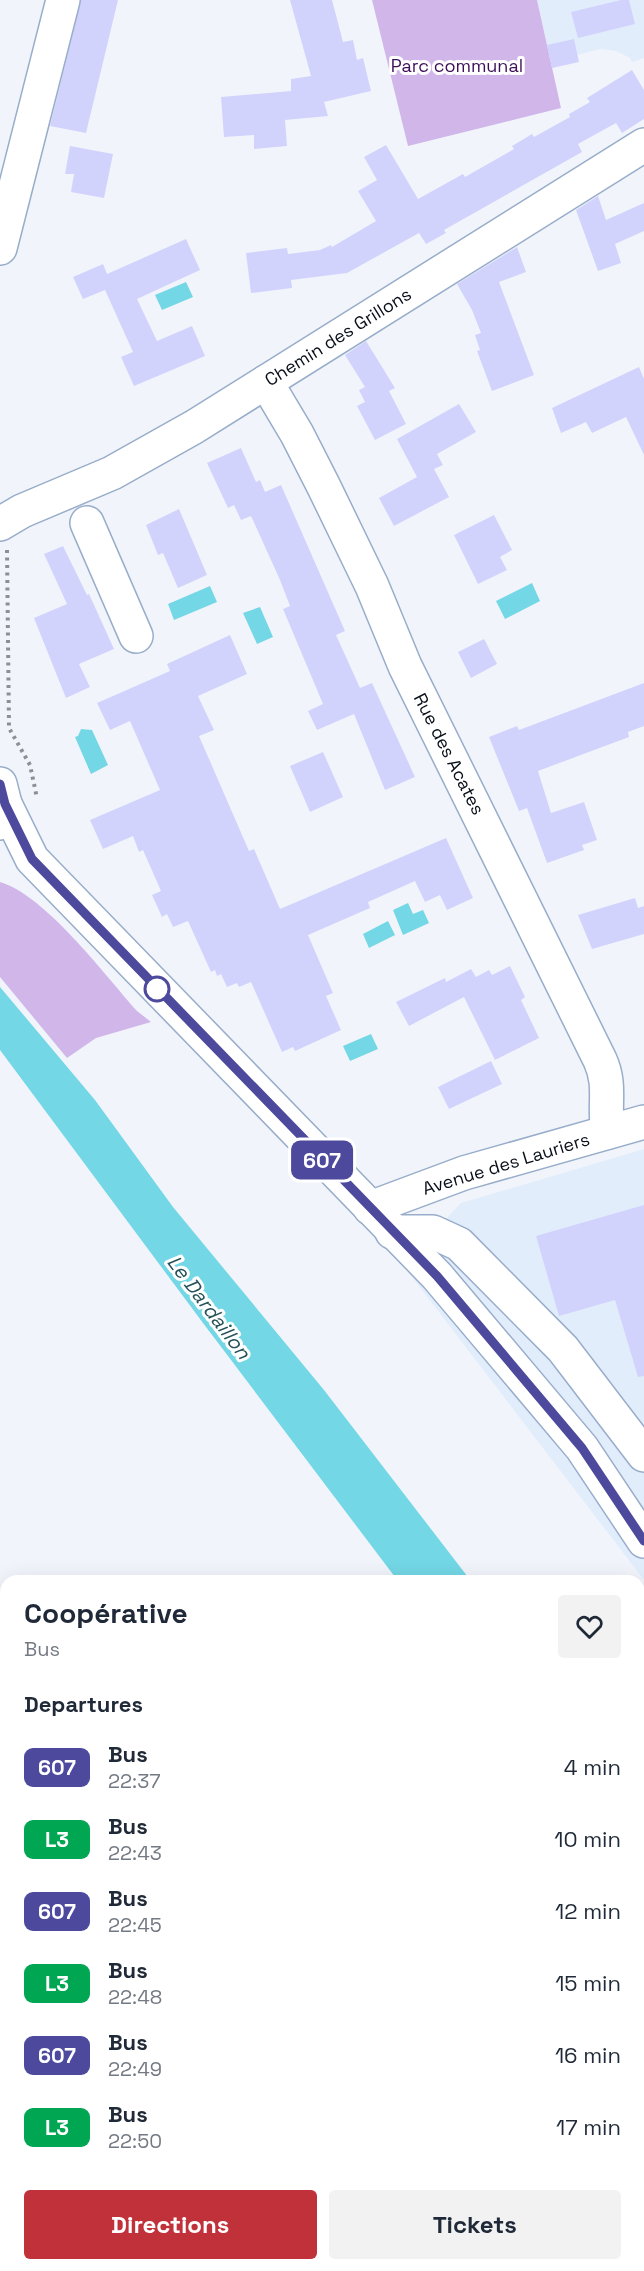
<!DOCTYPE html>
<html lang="en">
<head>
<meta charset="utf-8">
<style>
	:root { --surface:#fff; --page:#f2f2f3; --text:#1f2937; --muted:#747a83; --accent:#c1313a }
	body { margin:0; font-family:"Space Grotesk",sans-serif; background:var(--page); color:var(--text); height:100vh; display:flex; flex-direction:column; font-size:22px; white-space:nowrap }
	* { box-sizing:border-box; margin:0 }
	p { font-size:20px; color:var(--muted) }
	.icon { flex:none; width:33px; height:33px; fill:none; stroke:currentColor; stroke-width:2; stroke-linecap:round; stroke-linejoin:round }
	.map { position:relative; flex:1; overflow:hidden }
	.sheet { position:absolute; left:0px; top:1575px; width:645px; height:696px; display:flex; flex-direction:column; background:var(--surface); border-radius:18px 18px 0 0; box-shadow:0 6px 24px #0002 }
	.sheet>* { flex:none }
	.badge { padding:0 12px; border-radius:9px; font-size:21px; line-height:39px }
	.map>.badge { position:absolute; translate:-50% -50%; box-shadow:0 0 0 3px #fff }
	h2 { padding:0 24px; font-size:22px; line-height:54px }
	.round { display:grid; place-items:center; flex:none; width:63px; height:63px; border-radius:6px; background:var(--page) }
	.headline { display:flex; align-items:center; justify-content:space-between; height:102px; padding:0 24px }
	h1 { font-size:28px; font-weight:700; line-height:45px }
	.primary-button { display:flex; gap:12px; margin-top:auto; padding:12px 24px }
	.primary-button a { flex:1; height:69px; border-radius:6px; background:var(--accent); color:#fff; font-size:24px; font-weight:700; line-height:69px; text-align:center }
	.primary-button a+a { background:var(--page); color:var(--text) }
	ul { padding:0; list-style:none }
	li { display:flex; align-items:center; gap:18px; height:72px; padding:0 24px }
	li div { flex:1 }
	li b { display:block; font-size:22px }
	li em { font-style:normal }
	li .badge { min-width:66px; font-weight:700; text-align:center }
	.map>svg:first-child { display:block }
</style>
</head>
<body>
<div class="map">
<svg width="644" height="2271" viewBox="0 0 644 2271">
	<rect width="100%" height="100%" fill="#f1f5fb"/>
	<g fill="#e2edfc">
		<polygon points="537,0 644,0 644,58 632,62 630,58 616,51 601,49 551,61"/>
		<polygon points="644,1149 644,1580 402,1264 461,1203"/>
	</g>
	<g fill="#d1b6ea">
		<polygon points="372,0 537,0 561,108 408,146"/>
		<path d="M 0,882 C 45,895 105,975 137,1011 L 151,1022 L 96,1038 L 67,1058 L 0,977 Z"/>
	</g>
	<g fill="#73d7e5">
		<polygon points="186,282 193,297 162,310 155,295"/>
		<polygon points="532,583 540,601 505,619 496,601"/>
		<polygon points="210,586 217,602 174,620 168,604"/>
		<polygon points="260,607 273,637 257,644 243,613"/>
		<polygon points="81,729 92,730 108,765 91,774 75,737 78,736"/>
		<polygon points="408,903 413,914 423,910 429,923 403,935 393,910"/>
		<polygon points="388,921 395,935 369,948 363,934"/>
		<polygon points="0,987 95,1100 173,1207 324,1390 471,1581 398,1581 203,1323 0,1050"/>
		<polygon points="371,1034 378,1049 350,1061 343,1046"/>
		<polygon points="639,1926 644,1940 644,2036 639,2021"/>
	</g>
	<g fill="#d1d3fd">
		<polygon points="81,0 118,0 86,133 50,126"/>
		<polygon points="290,0 332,0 343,42 353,40 357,60 363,58 371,91 324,102 328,116 285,120 287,146 254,149 254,135 224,137 221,97 291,91 291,79 311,76"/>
		<polygon points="621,0 629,0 635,24 578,38 571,12"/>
		<polygon points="574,39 579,62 552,68 547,45"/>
		<polygon points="632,70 644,90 644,119 622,133 616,123 578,144 582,152 444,230 446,233 426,244 419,233 347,273 291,280 292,288 251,293 246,253 287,248 288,254 320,250 331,245 332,247 376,221 358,191 377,180 364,157 386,145 418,199 463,174 465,177 502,156 514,149 512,146 532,134 534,137 570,117 569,114 590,102 587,98"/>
		<polygon points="70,146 113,154 104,198 71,192 74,174 65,174"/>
		<polygon points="598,196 606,220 644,203 644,231 615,244 621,263 598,271 576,210"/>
		<polygon points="186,239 200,270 137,299 157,341 192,326 205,356 134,386 121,357 133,352 105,290 83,299 73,277 103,264 107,274"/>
		<polygon points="517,247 526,272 499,282 534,375 492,391 477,351 480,350 475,335 481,333 472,310 457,284"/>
		<polygon points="366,341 395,388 389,391 406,424 375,440 357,406 365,402 359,390 365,387 345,355"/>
		<polygon points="639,367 644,379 644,455 626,417 592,433 586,422 561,433 552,408"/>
		<polygon points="459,404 476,432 437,454 443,465 434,469 449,497 394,526 379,498 417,477 397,439"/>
		<polygon points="241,448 256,482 260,480 265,492 281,485 345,631 336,635 360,688 372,683 415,777 385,790 354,714 317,730 308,711 323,704 283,609 290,606 280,580 251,516 241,520 234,505 228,508 207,463"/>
		<polygon points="179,509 207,575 178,588 163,553 158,555 146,525"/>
		<polygon points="494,515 512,550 500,557 507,570 478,584 454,535"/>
		<polygon points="63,546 87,595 89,594 114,649 79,664 90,687 66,698 34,618 67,604 44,554"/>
		<polygon points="230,635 247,674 198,696 214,730 199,736 249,851 254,849 280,909 446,838 473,898 447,910 440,895 425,902 415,881 368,902 370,908 308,935 333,993 326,996 341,1030 295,1051 293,1047 282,1052 251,982 239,987 237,983 227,987 221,974 217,976 215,970 211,972 188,921 173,927 167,914 162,917 152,895 161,891 143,850 139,852 133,836 103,849 90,820 160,790 130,721 110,730 97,703 170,671 167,664"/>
		<polygon points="484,639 497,664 471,678 458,652"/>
		<polygon points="644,683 644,726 628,732 629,737 538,771 551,813 584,802 597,840 582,845 584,850 547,863 527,808 519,811 489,737 517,726 519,730"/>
		<polygon points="323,752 343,797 310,812 290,766"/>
		<polygon points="635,898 638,908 644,906 644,934 592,949 578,915"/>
		<polygon points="510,966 525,997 521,1000 539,1038 495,1060 464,997 409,1026 396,1002 445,978 446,982 471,969 476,977 489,970 492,975"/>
		<polygon points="491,1061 502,1084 449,1109 438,1087"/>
		<polygon points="644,1205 644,1376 638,1377 615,1300 559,1316 536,1236"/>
	</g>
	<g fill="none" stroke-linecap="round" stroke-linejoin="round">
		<defs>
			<g id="minor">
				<path d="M 266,382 L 297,434 L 324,487 L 372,586 L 405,666 L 600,1060 C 612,1086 603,1105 608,1132"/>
				<polyline points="87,523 136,636"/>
				<polyline points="0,524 22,511 112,473 194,427 644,145"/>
				<polyline points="5,804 32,859 437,1276 582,1448 644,1541"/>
				<polyline points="370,1208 464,1173 644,1122"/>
				<polyline points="392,1232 433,1232 459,1244 563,1349 644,1455"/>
			</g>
			<g id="major">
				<polyline points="0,248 63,0"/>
				<polyline points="0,784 5,804 0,823"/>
			</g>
		</defs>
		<use href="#minor" stroke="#98adca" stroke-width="36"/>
		<use href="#major" stroke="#98adca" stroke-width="36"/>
		<polyline stroke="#8b9098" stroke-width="4" stroke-dasharray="3 4.5" stroke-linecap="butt" points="7,550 9,728 30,765 37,798"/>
		<use href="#minor" stroke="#fff" stroke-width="33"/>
		<use href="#major" stroke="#fff" stroke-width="33"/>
	</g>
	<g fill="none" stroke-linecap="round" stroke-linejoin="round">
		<defs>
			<polyline id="line" points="0,784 5,804 32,859 437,1276 582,1448 644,1541"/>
		</defs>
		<use href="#line" stroke="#fff" stroke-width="14"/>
		<use href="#line" stroke="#4d499d" stroke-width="9"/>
	</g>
	<circle fill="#fff" stroke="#4d499d" stroke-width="3" cx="157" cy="989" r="12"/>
	<g text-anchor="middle" stroke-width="6" stroke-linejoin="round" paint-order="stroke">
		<g font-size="18" fill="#3c0f5a" stroke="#fff">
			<text x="457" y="72">Parc communal</text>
		</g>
		<g font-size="18" fill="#080f19" stroke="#fff">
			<text transform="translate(338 337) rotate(-32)" y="6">Chemin des Grillons</text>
			<text transform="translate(449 754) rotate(63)" y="6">Rue des Acates</text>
			<text transform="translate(506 1164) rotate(-17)" y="6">Avenue des Lauriers</text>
		</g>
		<g font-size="20" font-style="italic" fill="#255258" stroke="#fff">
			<text transform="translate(209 1307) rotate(53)" y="7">Le Dardaillon</text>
		</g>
	</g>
</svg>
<b class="badge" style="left:322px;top:1160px;background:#4d499d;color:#fff">607</b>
<section class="sheet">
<div class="headline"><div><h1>Coopérative</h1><p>Bus</p></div><a class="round"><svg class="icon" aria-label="heart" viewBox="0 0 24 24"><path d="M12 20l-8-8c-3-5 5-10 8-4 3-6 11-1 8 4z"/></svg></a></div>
<h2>Departures</h2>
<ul>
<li><span class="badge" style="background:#4d499d;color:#fff">607</span><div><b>Bus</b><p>22:37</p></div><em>4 min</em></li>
<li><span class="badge" style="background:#00a651;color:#fff">L3</span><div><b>Bus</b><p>22:43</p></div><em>10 min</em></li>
<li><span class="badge" style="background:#4d499d;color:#fff">607</span><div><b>Bus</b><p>22:45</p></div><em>12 min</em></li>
<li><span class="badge" style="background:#00a651;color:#fff">L3</span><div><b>Bus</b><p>22:48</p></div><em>15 min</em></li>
<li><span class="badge" style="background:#4d499d;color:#fff">607</span><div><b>Bus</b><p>22:49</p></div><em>16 min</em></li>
<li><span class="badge" style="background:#00a651;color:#fff">L3</span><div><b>Bus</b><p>22:50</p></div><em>17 min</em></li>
</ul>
<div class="primary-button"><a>Directions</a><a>Tickets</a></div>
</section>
</div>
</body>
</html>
